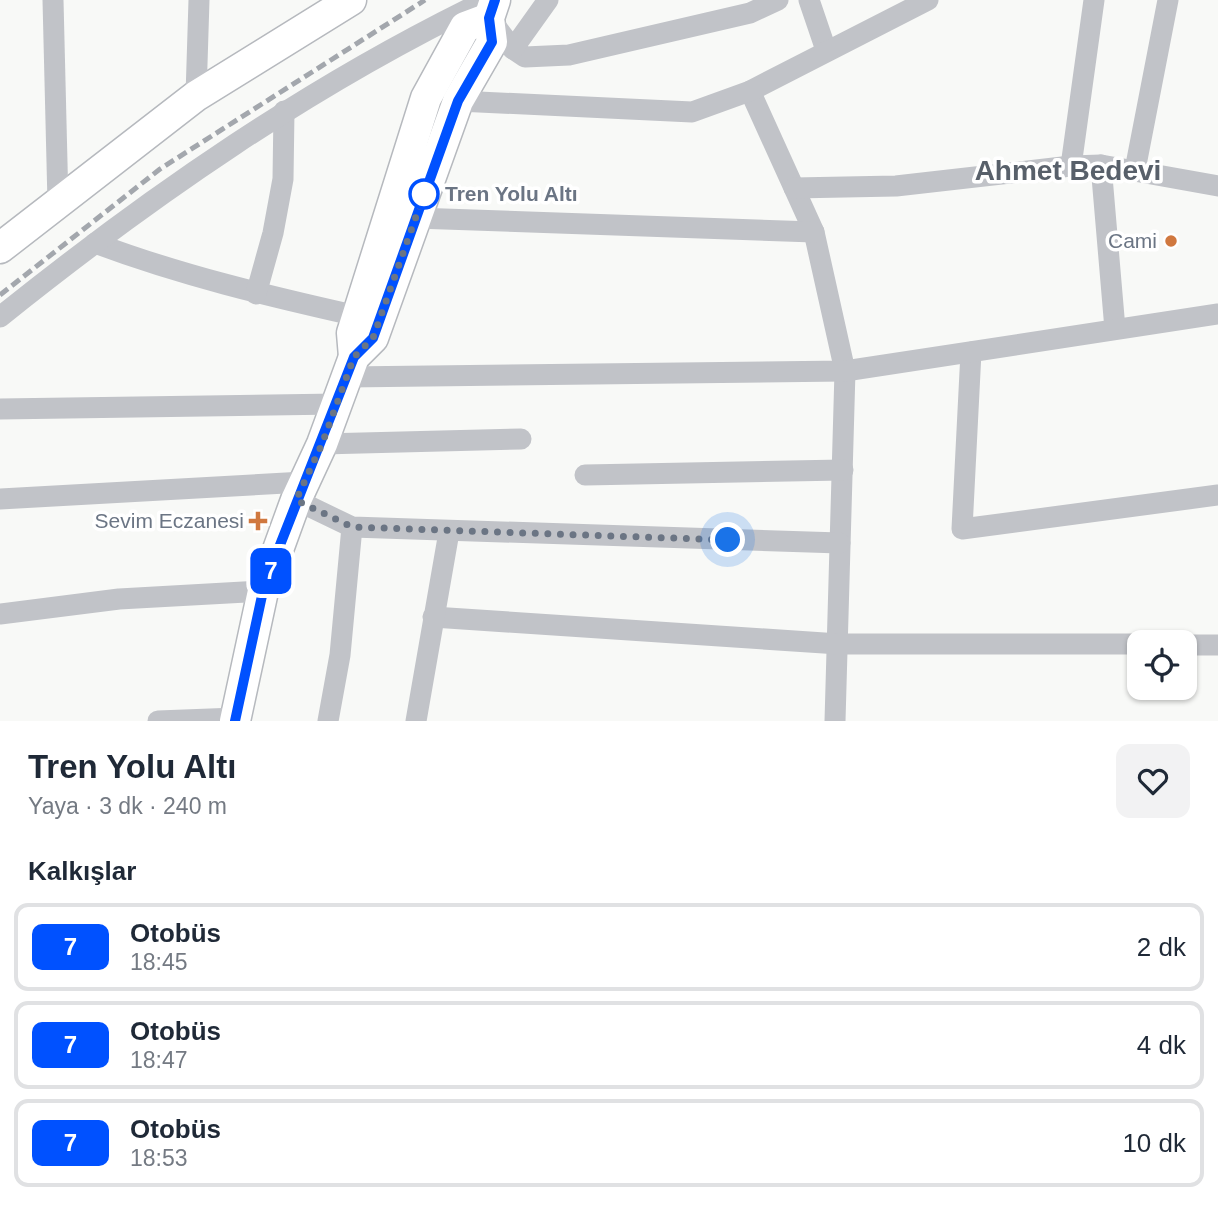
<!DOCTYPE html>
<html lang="tr">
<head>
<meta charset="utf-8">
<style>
	:root { --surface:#fff; --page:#f2f2f3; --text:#1f2937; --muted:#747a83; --line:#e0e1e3 }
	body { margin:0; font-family:Arial,sans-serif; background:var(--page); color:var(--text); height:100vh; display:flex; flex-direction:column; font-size:26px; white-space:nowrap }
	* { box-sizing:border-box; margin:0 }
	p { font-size:23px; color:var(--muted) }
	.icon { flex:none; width:38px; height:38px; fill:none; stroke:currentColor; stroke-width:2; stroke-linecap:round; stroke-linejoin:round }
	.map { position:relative; height:721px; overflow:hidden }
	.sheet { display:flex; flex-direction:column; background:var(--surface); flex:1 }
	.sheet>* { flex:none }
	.badge { padding:0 14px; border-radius:10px; font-size:24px; line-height:46px }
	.tools { position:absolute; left:1127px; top:630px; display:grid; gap:14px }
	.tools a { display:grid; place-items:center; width:70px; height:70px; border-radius:14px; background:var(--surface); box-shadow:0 2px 5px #0004; font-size:35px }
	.you { position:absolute; width:35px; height:35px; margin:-18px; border:5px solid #fff; border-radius:50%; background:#1a73e8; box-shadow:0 0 0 10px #1a73e833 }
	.map>.badge { position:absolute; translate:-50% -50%; box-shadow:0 0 0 4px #fff }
	h2 { padding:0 28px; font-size:26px; line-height:63px }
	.round { display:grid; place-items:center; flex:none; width:74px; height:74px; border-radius:14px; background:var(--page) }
	.headline { display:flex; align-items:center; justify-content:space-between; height:119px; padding:0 28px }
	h1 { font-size:33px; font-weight:600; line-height:52px }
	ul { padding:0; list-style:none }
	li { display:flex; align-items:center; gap:21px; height:88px; margin:0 14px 10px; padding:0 14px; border:4px solid var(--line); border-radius:14px }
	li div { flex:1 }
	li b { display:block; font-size:26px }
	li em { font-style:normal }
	li .badge { min-width:77px; font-weight:700; text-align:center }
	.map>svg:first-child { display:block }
</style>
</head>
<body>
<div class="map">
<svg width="1218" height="721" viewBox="0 0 1218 721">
	<rect width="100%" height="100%" fill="#f8f9f7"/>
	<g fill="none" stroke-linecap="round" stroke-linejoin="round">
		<defs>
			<g id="secondary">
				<polyline points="0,248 196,96 351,0"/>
				<polyline points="354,357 352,333 426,98 465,27 489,18"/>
				<polyline points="235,721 263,591 296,500 322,444 354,357 373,338 458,101 492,42 489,18 495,0"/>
			</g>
		</defs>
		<use href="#secondary" stroke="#b6b9be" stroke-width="33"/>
		<g stroke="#c1c3c8" stroke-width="21">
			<polyline points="53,0 58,203"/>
			<polyline points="809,0 826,50"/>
			<polyline points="490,19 513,49 525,57 569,55 750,13 778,0"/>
			<polyline points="513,49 548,0"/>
			<polyline points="750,91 814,232 845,371 835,721"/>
			<polyline points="196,96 199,0"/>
			<polyline points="458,101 692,112 750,91 928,0"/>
			<polyline points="1101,165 1115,329"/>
			<polyline points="1071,166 1094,0"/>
			<polyline points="1135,170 1168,0"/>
			<polyline points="794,188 896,186 1071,166 1101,165 1218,186"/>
			<polyline points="415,218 814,232"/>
			<path d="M 95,243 C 180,275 268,296 357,316"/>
			<polyline points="256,294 273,233 283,179 284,111"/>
			<path d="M 0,317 C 152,195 311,85 487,0"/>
			<polyline points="971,352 962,529 1218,495"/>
			<polyline points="347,377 845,371 1218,314"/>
			<polyline points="0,409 337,404"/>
			<polyline points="322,444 521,439"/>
			<polyline points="585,475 843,470"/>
			<polyline points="0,499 304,482"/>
			<polyline points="296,500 352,527 840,543"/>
			<polyline points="0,614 119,599 263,591"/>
			<polyline points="433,617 839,644 1139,644"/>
			<polyline points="1185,645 1218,645"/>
			<polyline points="158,721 236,718"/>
			<polyline points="328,721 340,655 352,527"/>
			<polyline points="416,721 449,532"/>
		</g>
		<use href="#secondary" stroke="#fff" stroke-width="30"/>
		<polyline stroke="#a3a7ad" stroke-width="5" stroke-dasharray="10 5" stroke-linecap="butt" points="0,295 160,169 425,0"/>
	</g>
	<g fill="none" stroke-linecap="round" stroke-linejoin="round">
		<defs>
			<polyline id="line" points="235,721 263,591 280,545 354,357 373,338 458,101 492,42 489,18 495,0"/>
		</defs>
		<use href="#line" stroke="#fff" stroke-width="16"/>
		<use href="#line" stroke="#0051ff" stroke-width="10"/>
		<polyline stroke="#6b7584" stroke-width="7" stroke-dasharray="0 12.6" points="424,194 373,338 354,357 322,444 296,500 352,527 728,540"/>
	</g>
	<circle fill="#fff" stroke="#0051ff" stroke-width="3.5" cx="424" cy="194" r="14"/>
	<g fill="#d0783f" stroke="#fff" stroke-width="2.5">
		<circle cx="1171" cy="241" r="7"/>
		<path d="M254.5 510.5h7v7h7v7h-7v7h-7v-7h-7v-7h7z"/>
	</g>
	<g text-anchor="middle" stroke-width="7" stroke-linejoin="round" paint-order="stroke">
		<g font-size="21" font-weight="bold" fill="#6b7584" stroke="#fff" text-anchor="start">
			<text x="445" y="201">Tren Yolu Altı</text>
		</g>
		<g font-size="21" fill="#6b7584" stroke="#fff" text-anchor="end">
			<text x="1157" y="248">Cami</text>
			<text x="244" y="528">Sevim Eczanesi</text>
		</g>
		<g font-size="28" font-weight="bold" fill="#58606a" stroke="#fff">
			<text x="1068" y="180">Ahmet Bedevi</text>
		</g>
	</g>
</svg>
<div class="tools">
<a><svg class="icon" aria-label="locate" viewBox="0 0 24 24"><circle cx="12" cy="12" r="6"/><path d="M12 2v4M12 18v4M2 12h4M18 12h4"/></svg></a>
</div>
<div class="you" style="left:728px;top:540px"></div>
<b class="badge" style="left:271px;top:571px;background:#0051ff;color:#fff">7</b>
</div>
<section class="sheet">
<div class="headline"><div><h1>Tren Yolu Altı</h1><p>Yaya · 3 dk · 240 m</p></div><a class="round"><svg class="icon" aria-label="heart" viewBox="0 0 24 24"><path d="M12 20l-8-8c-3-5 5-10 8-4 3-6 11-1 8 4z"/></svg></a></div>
<h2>Kalkışlar</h2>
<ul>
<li><span class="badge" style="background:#0051ff;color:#fff">7</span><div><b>Otobüs</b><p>18:45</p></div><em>2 dk</em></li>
<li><span class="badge" style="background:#0051ff;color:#fff">7</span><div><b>Otobüs</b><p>18:47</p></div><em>4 dk</em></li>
<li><span class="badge" style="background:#0051ff;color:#fff">7</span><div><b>Otobüs</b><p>18:53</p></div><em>10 dk</em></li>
</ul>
</section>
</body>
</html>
